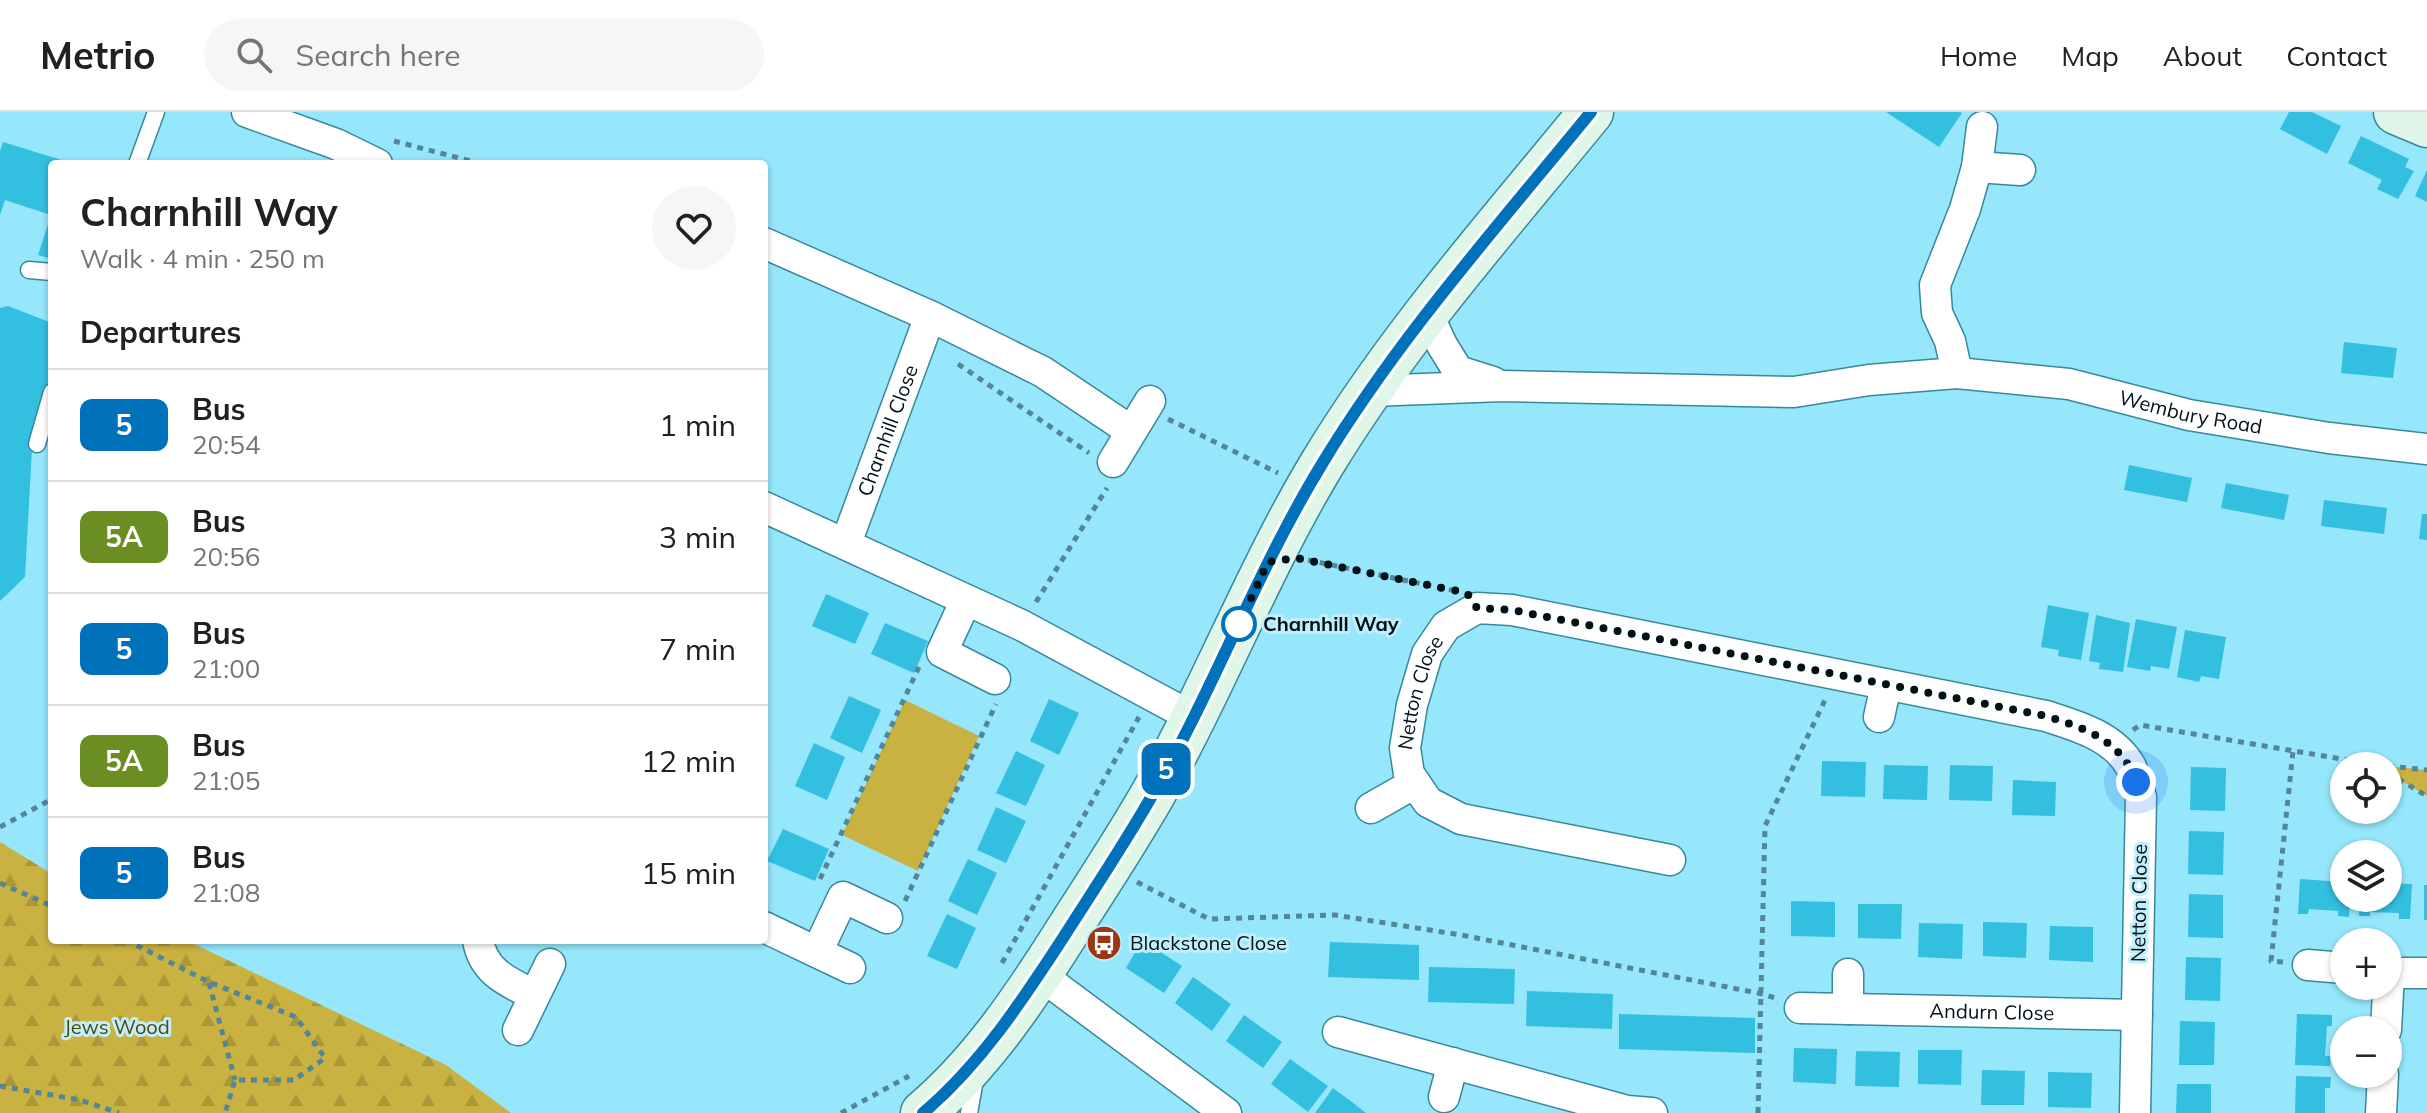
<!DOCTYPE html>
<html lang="en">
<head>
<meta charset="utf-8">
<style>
	:root { --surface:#fff; --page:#f6f6f6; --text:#202124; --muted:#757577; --line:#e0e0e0 }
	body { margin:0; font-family:Mulish,sans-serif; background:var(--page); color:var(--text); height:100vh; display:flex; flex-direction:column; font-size:30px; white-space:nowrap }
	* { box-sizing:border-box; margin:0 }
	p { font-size:26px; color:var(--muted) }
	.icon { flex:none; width:44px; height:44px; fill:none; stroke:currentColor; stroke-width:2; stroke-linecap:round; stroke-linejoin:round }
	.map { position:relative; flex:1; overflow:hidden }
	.side { position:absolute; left:48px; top:48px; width:720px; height:784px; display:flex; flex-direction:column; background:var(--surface); border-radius:8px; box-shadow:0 2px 6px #0004 }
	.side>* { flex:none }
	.badge { padding:0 16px; border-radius:12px; font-size:28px; line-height:52px }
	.fabs { position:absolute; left:2330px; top:640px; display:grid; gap:16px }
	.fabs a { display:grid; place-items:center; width:72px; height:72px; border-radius:50%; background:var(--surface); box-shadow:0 2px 6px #0004; font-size:40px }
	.you { position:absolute; width:40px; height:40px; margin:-20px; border:6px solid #fff; border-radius:50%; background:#1a73e8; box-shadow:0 0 0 12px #1a73e833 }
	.map>.badge { position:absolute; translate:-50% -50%; box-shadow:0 0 0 4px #fff }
	h2 { padding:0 32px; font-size:30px; line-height:72px }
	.round { display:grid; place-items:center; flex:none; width:84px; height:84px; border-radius:42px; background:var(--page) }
	.head { display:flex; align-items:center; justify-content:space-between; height:136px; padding:0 32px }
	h1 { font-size:38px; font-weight:700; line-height:60px }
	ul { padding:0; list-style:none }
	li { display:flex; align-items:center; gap:24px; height:112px; padding:0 32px; border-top:2px solid var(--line) }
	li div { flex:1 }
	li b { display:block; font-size:30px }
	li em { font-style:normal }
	li .badge { min-width:88px; font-weight:700; text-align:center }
	header { display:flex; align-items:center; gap:48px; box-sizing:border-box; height:112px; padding:0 40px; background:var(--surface); border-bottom:2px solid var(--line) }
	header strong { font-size:38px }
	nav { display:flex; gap:44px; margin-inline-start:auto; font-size:28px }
	.search { width:560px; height:72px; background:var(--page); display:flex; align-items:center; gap:20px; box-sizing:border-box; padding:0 28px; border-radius:44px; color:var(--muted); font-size:30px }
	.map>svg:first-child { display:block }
</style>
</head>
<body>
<header>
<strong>Metrio</strong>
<div class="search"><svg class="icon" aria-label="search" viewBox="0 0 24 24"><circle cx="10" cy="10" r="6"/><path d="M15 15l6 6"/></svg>Search here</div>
<nav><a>Home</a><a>Map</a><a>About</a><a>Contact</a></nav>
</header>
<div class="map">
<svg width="2427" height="1001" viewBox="0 0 2427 1001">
	<defs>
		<pattern id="forest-firs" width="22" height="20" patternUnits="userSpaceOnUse" patternTransform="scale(2)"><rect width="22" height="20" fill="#c9b241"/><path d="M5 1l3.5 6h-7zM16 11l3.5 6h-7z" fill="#ab9838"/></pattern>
		<pattern id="park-tufts" width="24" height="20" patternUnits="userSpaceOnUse" patternTransform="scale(2)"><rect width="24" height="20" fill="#c9b241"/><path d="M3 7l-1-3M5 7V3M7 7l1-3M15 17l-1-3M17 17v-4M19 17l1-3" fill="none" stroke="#ab9838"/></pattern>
	</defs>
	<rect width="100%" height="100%" fill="#96e6fc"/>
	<polygon fill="#c9b241" points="905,588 979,624 918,759 842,723"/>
	<polygon fill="url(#forest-firs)" points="0,730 52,762 52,828 186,828 446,953 511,1001 0,1001"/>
	<polygon fill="url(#park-tufts)" points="2388,654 2427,658 2427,684 2388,661"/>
	<g fill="#32bfe0">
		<polygon points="1886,0 1960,0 1962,1 1939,35"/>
		<polygon points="2289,0 2312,0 2341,14 2327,42 2280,17"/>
		<polygon points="2361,24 2409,47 2405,55 2414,59 2398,87 2377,77 2382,68 2348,51"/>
		<polygon points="3,30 71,51 52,52 52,147 38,143 51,103 5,88 0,103 0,39"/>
		<polygon points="2427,58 2427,90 2415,84"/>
		<polygon points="8,194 52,211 52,261 32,337 25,465 0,489 0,196"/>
		<polygon points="2344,230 2397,236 2393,266 2341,261"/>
		<polygon points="2129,353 2192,366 2187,390 2124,378"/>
		<polygon points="2226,371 2289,383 2284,408 2221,396"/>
		<polygon points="2324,388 2387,396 2384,422 2321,414"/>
		<polygon points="2422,402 2427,402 2427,428 2419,427"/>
		<polygon points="826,482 869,501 855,532 812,514"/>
		<polygon points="2048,493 2089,501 2081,548 2058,544 2059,538 2041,535"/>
		<polygon points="2096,503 2130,511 2123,560 2099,557 2100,551 2089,549"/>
		<polygon points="2136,507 2177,515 2169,557 2151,554 2150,559 2127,555"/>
		<polygon points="885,511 928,529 914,561 871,542"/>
		<polygon points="2185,518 2226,525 2219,567 2201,564 2199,570 2177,565"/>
		<polygon points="849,584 881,598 862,641 830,626"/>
		<polygon points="1049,587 1079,601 1059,643 1030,629"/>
		<polygon points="814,631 845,645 827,688 795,674"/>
		<polygon points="1016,639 1045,653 1026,694 996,681"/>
		<polygon points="1822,649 1866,650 1865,685 1821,684"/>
		<polygon points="1884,653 1928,654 1927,688 1883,687"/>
		<polygon points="1950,653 1993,654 1992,689 1949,688"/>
		<polygon points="2191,655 2226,656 2225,699 2190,698"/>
		<polygon points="2013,668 2056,670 2055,704 2012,703"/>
		<polygon points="996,695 1026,709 1006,751 977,738"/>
		<polygon points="783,717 829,737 815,769 767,749"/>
		<polygon points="2189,719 2224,720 2223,763 2188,762"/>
		<polygon points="968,747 997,761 977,803 948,789"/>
		<polygon points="2300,767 2344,770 2344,786 2350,786 2349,805 2338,804 2338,799 2324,798 2309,797 2308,802 2298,802"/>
		<polygon points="2388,771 2412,772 2410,807 2399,807 2399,801 2370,800 2370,804 2359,804 2360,786 2388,786"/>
		<rect x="2424" y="773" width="3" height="35"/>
		<polygon points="2189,782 2223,783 2223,826 2188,825"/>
		<polygon points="1791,789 1835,790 1835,825 1791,824"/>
		<polygon points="1858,792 1902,792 1901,827 1858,826"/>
		<polygon points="947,802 976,816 957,857 927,844"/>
		<polygon points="1983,810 2027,811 2026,846 1983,844"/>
		<polygon points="1919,811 1963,812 1962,847 1918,845"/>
		<polygon points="2050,814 2093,815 2093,850 2049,848"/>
		<polygon points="1142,828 1182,854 1164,881 1126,856"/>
		<polygon points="1330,830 1419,833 1419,868 1328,865"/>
		<polygon points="2186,845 2221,846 2220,889 2185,888"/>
		<polygon points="1429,855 1515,857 1514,892 1428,890"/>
		<polygon points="1193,865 1231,892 1212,919 1175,891"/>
		<polygon points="1527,879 1613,882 1612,917 1526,914"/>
		<polygon points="1619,902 1755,906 1755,941 1619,937"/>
		<polygon points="2297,902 2332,903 2332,914 2327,914 2325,944 2330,944 2330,954 2295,953"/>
		<polygon points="1244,903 1282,930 1263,956 1226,929"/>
		<polygon points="2180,909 2215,910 2214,953 2179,953"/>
		<polygon points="1794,936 1837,937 1836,972 1793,970"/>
		<polygon points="1918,938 1962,938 1961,973 1918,972"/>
		<polygon points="1856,939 1900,940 1899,975 1855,974"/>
		<polygon points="1290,947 1328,974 1308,1000 1271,972"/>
		<polygon points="1982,958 2025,959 2024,993 1981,993"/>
		<polygon points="2048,960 2092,961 2091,996 2048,995"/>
		<polygon points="2296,964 2331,965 2330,976 2325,976 2325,1001 2295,1001"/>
		<polygon points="2177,972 2211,972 2211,1001 2176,1001"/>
		<polygon points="1333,976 1352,990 1366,1001 1315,1001"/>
	</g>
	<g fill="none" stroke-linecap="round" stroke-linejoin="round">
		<defs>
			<g id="lane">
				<polyline points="137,52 156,0"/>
				<polyline points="29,158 52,160"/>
				<polyline points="37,332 52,280"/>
				<polyline points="969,1001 976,962"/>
			</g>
			<g id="street">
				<polyline points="247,0 336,32 377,52"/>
				<polyline points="1977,55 2020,58"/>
				<polyline points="764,131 930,204 1043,260 1131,319"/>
				<polyline points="1428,203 1442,233 1458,259 1493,270"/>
				<polyline points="1957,261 1950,229 1937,201 1935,173 1965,97 1977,55 1982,15"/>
				<path id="s1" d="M 1370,279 L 1502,274 L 1794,280 L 1869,268 L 1957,261 L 2069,272 L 2189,303 L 2329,326 L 2427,337"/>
				<polyline points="1113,350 1150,289"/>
				<polyline points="764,395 1021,513 1192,605"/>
				<path id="s2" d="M 846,431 L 930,204"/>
				<polyline points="966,488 942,540 995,567"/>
				<polyline points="1879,605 1886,573"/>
				<polyline points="1371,696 1415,671"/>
				<path id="s3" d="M 1670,748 L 1461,707 L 1428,690 L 1409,662 L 1405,636 L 1412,593 L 1427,542 L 1446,514 L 1477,496 L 1512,498 L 2046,604 C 2077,614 2114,624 2131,655 C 2135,664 2138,675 2141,685 L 2135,1001"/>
				<polyline points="764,815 850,856"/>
				<path d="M 478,828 C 483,860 508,870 534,883"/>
				<polyline points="817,840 843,785 887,806"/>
				<polyline points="2308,853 2344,856"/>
				<polyline points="2388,861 2427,861"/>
				<polyline points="1039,862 1226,1001"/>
				<polyline points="1848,862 1848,897"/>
				<path id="s4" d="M 1800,896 L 2137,903"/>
				<polyline points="518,918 550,852"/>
				<polyline points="2386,918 2389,861"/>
				<polyline points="1338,920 1627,999 1652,1001"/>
				<polyline points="1444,985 1453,951"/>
				<polyline points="2381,1001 2383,962"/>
			</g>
			<g id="secondary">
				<polyline points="2396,0 2427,13"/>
				<path d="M 923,1001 C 980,953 1023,889 1063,826 C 1093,779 1125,731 1153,682 C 1214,575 1258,458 1322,352 C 1398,226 1498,114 1591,0"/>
			</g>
		</defs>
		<use href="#lane" stroke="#38889d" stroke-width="19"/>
		<use href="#street" stroke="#38889d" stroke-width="33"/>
		<use href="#secondary" stroke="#38889d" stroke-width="47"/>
		<g stroke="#538797" stroke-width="5" stroke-dasharray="6 6" stroke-linecap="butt">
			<polyline points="394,29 482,52"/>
			<polyline points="958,252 1089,341"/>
			<polyline points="1168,307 1278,361"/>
			<polyline points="1308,448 1451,478"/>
			<polyline points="1036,490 1107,376"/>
			<polyline points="2133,618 2140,613 2383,654"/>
			<polyline points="2388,654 2427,658"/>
			<polyline points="2388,661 2427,684"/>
			<polyline points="0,715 52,687"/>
			<polyline points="820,767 919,555"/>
			<polyline points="1137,770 1209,807 1335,803 1461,823 1763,882 1778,887"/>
			<polyline points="0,771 52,794"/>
			<polyline points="905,789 996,592"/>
			<polyline points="126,828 209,870 296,905 325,946 294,968 235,968 225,1001"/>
			<polyline points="2283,850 2271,849 2293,639"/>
			<polyline points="1002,851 1139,605"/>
			<polyline points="209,871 235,968"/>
			<polyline points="0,974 80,988 119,1001"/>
			<polyline points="841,1001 909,964"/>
			<polyline points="1758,1001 1765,714 1825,588"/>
		</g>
		<use href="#lane" stroke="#fff" stroke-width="16"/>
		<use href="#street" stroke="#fff" stroke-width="30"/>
		<use href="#secondary" stroke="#dff6e8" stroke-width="44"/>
	</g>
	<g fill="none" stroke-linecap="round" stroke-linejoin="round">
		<defs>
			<path id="line" d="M 923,1001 C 980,953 1022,889 1063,826 C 1093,779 1125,731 1153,682 C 1215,575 1257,458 1322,352 C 1398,226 1498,114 1591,0"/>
		</defs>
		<use href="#line" stroke="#fff" stroke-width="18"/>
		<use href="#line" stroke="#0072bc" stroke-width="12"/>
		<path stroke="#001118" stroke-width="8" stroke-dasharray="0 14.4" d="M 1239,512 L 1268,450 L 1296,446 L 1467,481 L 1477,496 L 1512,498 L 2046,604 C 2084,616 2122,628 2136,670"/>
	</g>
	<defs>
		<symbol id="bus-disc" viewBox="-11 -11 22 22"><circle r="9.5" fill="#9c3613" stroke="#c0eefb"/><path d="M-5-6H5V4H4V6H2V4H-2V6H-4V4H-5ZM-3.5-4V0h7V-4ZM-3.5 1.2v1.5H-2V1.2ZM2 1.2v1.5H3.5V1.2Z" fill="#fff"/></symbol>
	</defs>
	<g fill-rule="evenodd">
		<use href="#bus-disc" x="1084" y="811" width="40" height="40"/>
	</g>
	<circle fill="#fff" stroke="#0072bc" stroke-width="4" cx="1239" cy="512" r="16"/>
	<g text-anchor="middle" stroke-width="6" stroke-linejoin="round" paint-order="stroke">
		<g font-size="20" fill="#001118" stroke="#c0eefb">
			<text dy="7" stroke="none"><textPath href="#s1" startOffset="826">Wembury Road</textPath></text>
			<text dy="7" stroke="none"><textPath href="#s2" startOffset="120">Charnhill Close</textPath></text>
			<text dy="7" stroke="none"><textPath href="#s3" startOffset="368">Netton Close</textPath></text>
			<text transform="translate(2139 791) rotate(-89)" y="7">Netton Close</text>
			<text dy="7" stroke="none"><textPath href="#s4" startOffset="192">Andurn Close</textPath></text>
		</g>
		<g font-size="20" font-weight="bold" fill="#001118" stroke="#c0eefb" text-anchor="start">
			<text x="1263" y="519">Charnhill Way</text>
		</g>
		<g font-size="20" fill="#001118" stroke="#c0eefb" text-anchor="start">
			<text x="1130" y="838">Blackstone Close</text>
		</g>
		<g font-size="20" fill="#52470f" stroke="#c0eefb">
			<text x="117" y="922">Jews Wood</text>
		</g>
	</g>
</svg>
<div class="fabs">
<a><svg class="icon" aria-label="locate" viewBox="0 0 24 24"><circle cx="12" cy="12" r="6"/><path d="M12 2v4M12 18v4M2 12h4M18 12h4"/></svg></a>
<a><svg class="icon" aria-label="layers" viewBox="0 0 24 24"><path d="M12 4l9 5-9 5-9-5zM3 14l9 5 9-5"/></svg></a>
<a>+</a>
<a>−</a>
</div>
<div class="you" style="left:2136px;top:670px"></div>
<b class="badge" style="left:1166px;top:657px;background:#0072bc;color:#fff">5</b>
<section class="side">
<div class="head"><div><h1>Charnhill Way</h1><p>Walk · 4 min · 250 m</p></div><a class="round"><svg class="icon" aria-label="heart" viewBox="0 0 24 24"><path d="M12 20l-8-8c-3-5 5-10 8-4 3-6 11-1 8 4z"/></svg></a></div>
<h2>Departures</h2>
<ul>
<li><span class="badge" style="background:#0072bc;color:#fff">5</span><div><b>Bus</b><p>20:54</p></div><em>1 min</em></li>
<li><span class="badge" style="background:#6b8e23;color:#fff">5A</span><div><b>Bus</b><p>20:56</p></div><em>3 min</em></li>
<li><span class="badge" style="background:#0072bc;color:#fff">5</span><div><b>Bus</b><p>21:00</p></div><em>7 min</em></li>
<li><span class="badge" style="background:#6b8e23;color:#fff">5A</span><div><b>Bus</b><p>21:05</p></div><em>12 min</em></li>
<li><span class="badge" style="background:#0072bc;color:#fff">5</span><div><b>Bus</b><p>21:08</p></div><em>15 min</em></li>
</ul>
</section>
</div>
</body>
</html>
